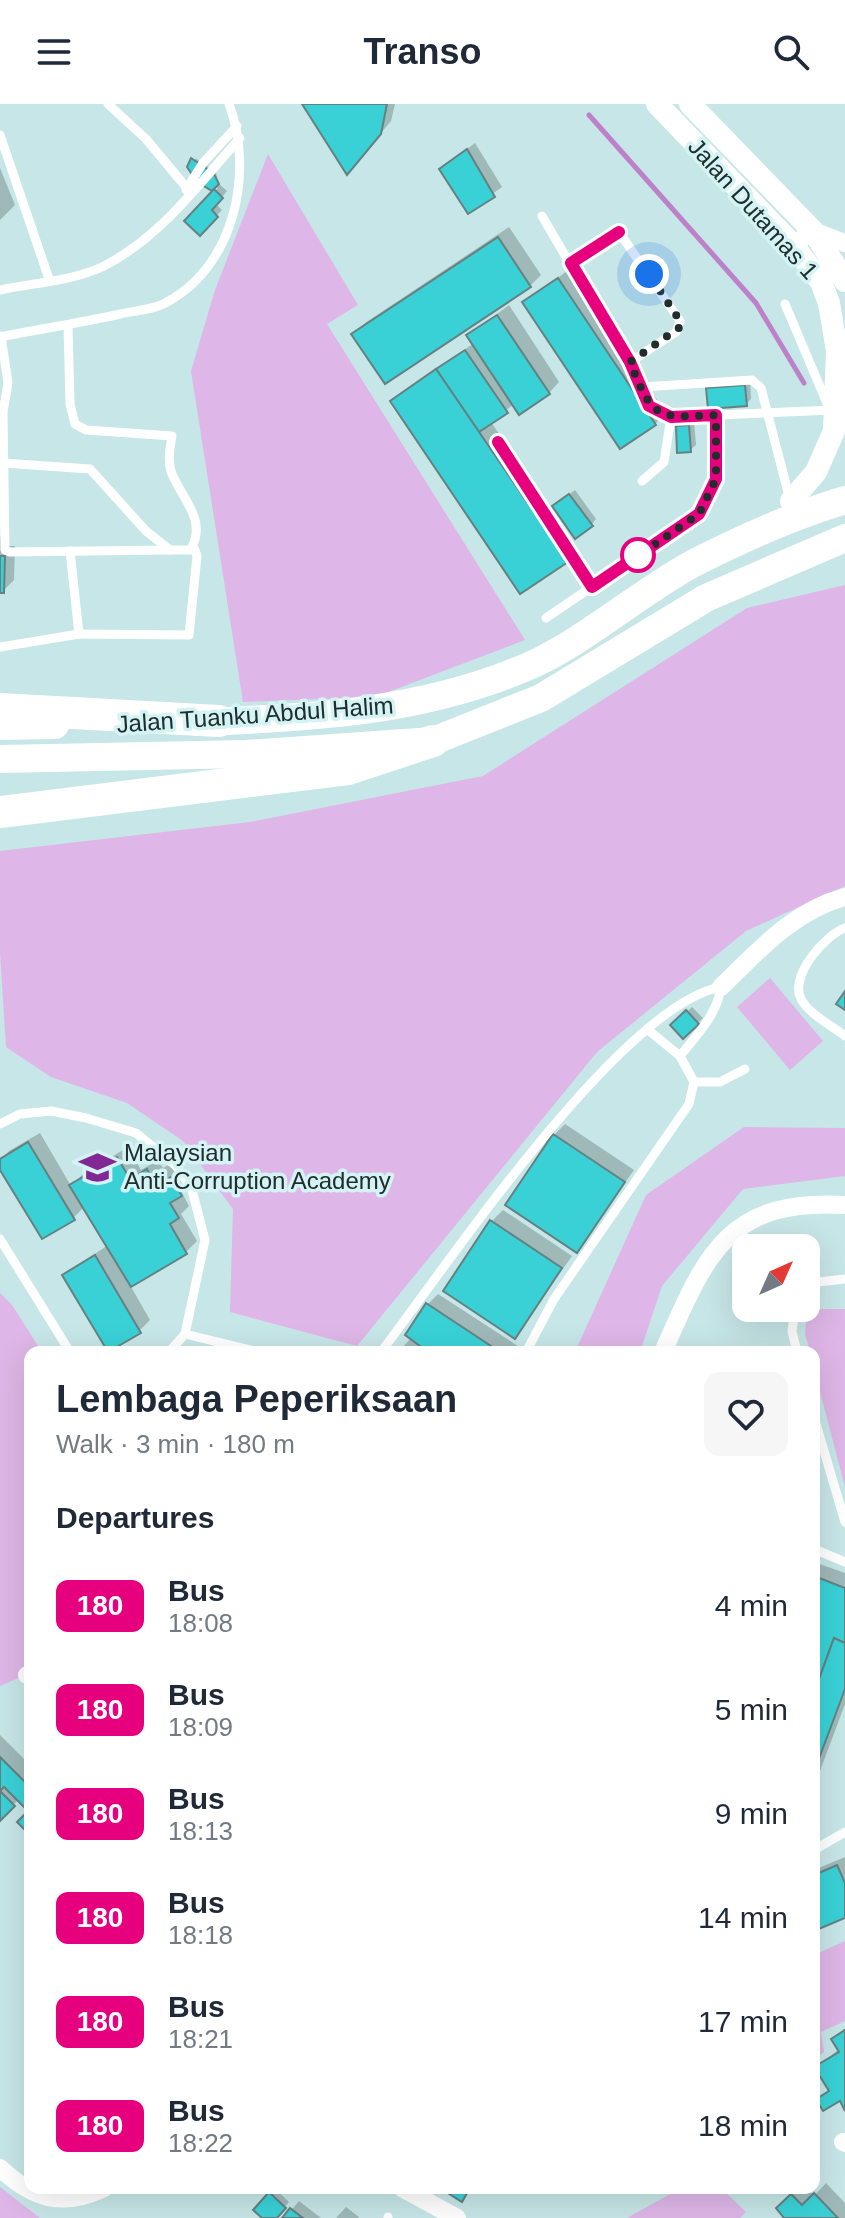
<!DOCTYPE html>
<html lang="en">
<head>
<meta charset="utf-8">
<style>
	:root { --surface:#fff; --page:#f6f6f7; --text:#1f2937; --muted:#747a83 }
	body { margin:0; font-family:Arial,sans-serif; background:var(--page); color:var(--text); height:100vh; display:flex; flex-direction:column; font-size:30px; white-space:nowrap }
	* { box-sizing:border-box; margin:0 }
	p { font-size:26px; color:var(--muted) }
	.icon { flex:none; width:44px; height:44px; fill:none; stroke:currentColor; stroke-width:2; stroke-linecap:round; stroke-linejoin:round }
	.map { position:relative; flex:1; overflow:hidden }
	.details { position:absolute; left:24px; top:1242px; width:796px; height:848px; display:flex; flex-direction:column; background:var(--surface); border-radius:16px; box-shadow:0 8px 32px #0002 }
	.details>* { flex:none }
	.badge { padding:0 16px; border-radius:12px; font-size:28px; line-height:52px }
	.needle { width:52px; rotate:45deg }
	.buttons { position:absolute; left:732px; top:1130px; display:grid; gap:16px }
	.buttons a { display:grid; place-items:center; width:88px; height:88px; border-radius:16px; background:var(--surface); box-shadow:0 8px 32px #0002; font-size:40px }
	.you { position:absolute; width:40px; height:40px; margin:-20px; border:6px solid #fff; border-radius:50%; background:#1a73e8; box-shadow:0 0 0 12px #1a73e833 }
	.map>.badge { position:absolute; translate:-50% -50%; box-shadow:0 0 0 4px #fff }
	h2 { padding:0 32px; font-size:30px; line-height:72px }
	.round { display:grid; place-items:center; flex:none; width:84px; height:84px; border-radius:16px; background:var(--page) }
	.summary { display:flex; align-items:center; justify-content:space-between; height:136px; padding:0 32px }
	h1 { font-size:38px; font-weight:700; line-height:60px }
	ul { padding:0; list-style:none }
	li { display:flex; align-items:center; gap:24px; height:104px; padding:0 32px }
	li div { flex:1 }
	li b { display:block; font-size:30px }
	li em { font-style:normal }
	li .badge { min-width:88px; font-weight:700; text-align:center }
	header { display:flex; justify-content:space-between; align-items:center; height:104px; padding:0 32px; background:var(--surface); font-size:36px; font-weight:700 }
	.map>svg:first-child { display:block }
</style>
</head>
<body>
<header><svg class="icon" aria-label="menu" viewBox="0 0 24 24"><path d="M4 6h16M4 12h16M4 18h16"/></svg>Transo<svg class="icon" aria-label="search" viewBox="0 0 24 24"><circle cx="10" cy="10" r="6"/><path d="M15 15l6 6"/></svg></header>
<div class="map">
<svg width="845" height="2114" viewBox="0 0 845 2114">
	<rect width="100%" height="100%" fill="#c7e6e7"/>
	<g fill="#deb6e7">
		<polygon points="268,50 358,201 327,220 525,536 375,593 243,598 191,267 215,186"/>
		<polygon points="845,481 845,782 746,827 597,948 357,1242 230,1208 233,1105 183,1037 127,999 51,973 6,943 0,848 0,747 250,718 483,672 747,504"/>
		<polygon points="770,874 823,937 790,966 737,903"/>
		<polygon points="744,1023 845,1024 845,1072 743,1085 662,1182 640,1248 575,1248 646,1091"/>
		<polygon points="0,1189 12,1201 42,1248 30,1248 30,1569 0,1582"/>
		<polygon points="807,1205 845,1205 845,1383 814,1265 814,1248 810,1248 805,1230"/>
		<polygon points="845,1837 845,1917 821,1928 824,1948 814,1956 814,1851"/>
		<polygon points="0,2083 40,2114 0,2114"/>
		<polygon points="681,2084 721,2084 746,2108 740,2114 627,2114"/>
	</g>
	<g fill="#0003">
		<polygon points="304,0 395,0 391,17 358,57"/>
		<polygon points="475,39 502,83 469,107 441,65"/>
		<polygon points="195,54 216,68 218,79 227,87 216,100 222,106 200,129 187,117 218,84 198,77"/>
		<polygon points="0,64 15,101 0,116"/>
		<polygon points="509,123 541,171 530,182 385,277 354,230 365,219"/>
		<polygon points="570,165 666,309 655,320 524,198"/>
		<polygon points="509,201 559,278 549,289 514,300 491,318 577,446 566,457 392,297 474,239 469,231"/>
		<polygon points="750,277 751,295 746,300 709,285 714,280"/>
		<polygon points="683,317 694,317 696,341 690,346 678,323"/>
		<polygon points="575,386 596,415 592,420 559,398"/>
		<polygon points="0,432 8,432 8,442 15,442 14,476 3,487 0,487"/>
		<polygon points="692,903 703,914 683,933 673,921"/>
		<polygon points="565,1020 634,1066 577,1146 554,1031"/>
		<polygon points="40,1029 71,1082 83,1070 128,1043 141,1066 158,1056 163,1064 172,1059 192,1079 182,1089 189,1102 181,1110 197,1137 186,1148 130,1181 150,1216 139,1227 64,1171 108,1141 85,1102 73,1114 0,1062 0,1056 9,1047"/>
		<polygon points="503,1106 572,1152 515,1233 492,1117"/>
		<polygon points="438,1190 521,1244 518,1248 398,1248 412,1233 428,1200"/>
		<polygon points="814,1458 845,1469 845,1600 814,1683"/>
		<polygon points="0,1631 30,1661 30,1706 19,1695 0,1714"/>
		<polygon points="845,1753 845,1811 814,1824 814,1766"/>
		<polygon points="845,1924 845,2003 840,1995 819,1995 830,1984 817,1963 839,1945 833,1936"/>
		<polygon points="826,2079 845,2099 845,2114 787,2114 778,2105 799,2084 806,2084 814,2092"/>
		<polygon points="275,2085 289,2098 275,2114 265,2114 256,2106"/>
		<polygon points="299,2097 321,2114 285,2114"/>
		<polygon points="346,2103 359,2113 358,2114 336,2114"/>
	</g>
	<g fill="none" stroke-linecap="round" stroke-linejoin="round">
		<polyline stroke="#bc81c8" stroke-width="5" points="589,11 756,199 804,279"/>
	</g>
	<g fill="#39d1d6" stroke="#658182" stroke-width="2">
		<polygon points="302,0 387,0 381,30 347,71"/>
		<polygon points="467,45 495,93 468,110 439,65"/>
		<polygon points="191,54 214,70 219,80 212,87 197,78 187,63"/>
		<polygon points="214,85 223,94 212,106 218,113 200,132 184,117"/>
		<polygon points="498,133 531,183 385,280 351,230"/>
		<polygon points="558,174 656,321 620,345 522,198"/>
		<polygon points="497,211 550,290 519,311 466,231"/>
		<polygon points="465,246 508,309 479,328 436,265"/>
		<polygon points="436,265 568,458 520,490 390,297"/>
		<polygon points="745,281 747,302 708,305 706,284"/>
		<polygon points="689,321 691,348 677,349 676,322"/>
		<polygon points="569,390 593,422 575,435 552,402"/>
		<polygon points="0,452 5,452 4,489 0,489"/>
		<polygon points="845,887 845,906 836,900"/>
		<polygon points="686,906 699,920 683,935 670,921"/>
		<polygon points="553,1030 625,1078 577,1149 505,1101"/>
		<polygon points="28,1038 75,1116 42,1135 0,1066 0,1055"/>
		<polygon points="117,1053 130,1075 147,1065 151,1074 160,1068 165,1077 171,1073 182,1092 170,1099 179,1114 170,1120 187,1150 131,1183 69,1081"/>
		<polygon points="490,1116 562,1164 515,1235 443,1187"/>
		<polygon points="95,1151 141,1229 108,1248 62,1171"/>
		<polygon points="426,1199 500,1248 428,1248 405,1231"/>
		<polygon points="814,1472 845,1484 845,1539 834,1534 814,1589"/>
		<polygon points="834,1534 845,1539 845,1585 814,1668 814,1589"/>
		<polygon points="0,1653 30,1683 28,1729 17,1718 28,1707 4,1683 0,1687"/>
		<polygon points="0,1687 15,1702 0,1717"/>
		<polygon points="837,1761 845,1779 845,1814 814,1827 814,1771"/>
		<polygon points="845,1926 845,2007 840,1997 823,2007 816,1995 829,1987 814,1963 839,1948 831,1935"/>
		<polygon points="440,2084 470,2084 462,2098"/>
		<polygon points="269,2088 286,2104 277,2114 262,2114 253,2106"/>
		<polygon points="814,2089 838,2114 784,2114 776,2104 791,2090 802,2101"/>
		<polygon points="290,2104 303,2114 282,2114"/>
	</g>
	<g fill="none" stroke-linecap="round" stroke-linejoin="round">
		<g stroke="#fff" stroke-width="9">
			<polyline points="108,0 146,35 186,83"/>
			<polyline points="0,31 49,175"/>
			<polyline points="186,86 203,59 237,22"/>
			<polyline points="542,112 642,283 752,276 761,284 790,396"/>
			<polyline points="571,159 619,128 680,217 676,228 630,258"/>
			<path d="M 0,186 C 32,179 72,177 102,163 C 159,135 199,80 240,34"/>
			<polyline points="785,200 829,304"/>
			<path d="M 68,222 L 70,300 L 75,320 L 86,326 L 172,332 C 170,344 167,357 172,370 C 183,396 207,416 191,445"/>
			<polyline points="1,232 8,279 3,308 5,446 10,448 170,446"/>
			<path d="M 0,233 C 40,225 80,219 120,210 C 133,207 149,206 161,201 C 234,167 255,69 229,0"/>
			<polyline points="642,283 649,302 671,313 834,306"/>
			<polyline points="498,338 592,483"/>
			<polyline points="642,377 664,358 671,313"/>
			<polyline points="70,447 79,530"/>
			<polyline points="546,514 699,410 716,375 716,311"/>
			<polyline points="0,543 79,530 189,531 197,452 195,446 170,446 146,427 90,365 3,359"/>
			<path d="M 845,824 C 825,831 789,872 801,895 C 809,910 832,922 845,932"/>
			<polyline points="647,925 680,952"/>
			<polyline points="694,978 720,978 745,965"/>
			<polyline points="0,1020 20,1010 51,1007 86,1014 136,1029 176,1062 192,1086 205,1136 185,1230 169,1248"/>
			<polyline points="0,1135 70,1248"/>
			<polyline points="806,1184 810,1179 845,1175"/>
			<polyline points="795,1204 792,1227 797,1248"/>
			<polyline points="185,1230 259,1248"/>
			<path d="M 381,1248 C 446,1163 621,901 721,883 C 717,911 697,931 680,952 L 694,978 L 689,1000 L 554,1195 L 526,1248"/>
			<polyline points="814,1313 845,1418"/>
			<polyline points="814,1445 845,1458"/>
			<polyline points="814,1746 845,1728"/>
			<polyline points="388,2114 388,2113"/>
		</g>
		<g stroke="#fff" stroke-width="18">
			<polyline points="793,141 813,127 845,139"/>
			<path d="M 721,883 C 758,847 793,807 845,793"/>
			<path d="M 663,1248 C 705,1153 726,1094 845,1101"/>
			<polyline points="27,1571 30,1571"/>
			<polyline points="843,2038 845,2039"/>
			<path d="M 0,2064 C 33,2095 62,2104 104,2084"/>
			<polyline points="402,2084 457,2114"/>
		</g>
		<g stroke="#fff" stroke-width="22">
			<polyline points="657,0 793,141 821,178 829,199 837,247 834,327 816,368 791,397"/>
			<polyline points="690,0 813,127 845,177"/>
		</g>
		<g stroke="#fff" stroke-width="28">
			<path d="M 197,618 C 311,614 423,608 529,562 C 584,538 640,488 694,459 C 741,435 795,411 845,396"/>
			<polyline points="0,622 55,621"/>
			<polyline points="0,655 246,650 433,637 541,594 706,494 845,434"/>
		</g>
		<g stroke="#fff" stroke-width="32">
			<polyline points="0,605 219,617"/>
			<polyline points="0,708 348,665 433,637"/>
		</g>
	</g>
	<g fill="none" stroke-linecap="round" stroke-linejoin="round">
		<defs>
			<polyline id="line" points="498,338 592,483 699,410 716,375 716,311 671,313 649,302 630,258 571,159 619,128"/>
		</defs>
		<use href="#line" stroke="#fff" stroke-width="18"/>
		<use href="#line" stroke="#e6007e" stroke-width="12"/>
		<path stroke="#212d2d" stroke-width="8" stroke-dasharray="0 14.4" d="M 638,451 L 635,454 L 699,410 L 716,375 L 716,311 C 657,314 653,316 630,258 L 680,223 L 680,217 L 649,170"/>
	</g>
	<defs>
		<symbol id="school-bare" viewBox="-9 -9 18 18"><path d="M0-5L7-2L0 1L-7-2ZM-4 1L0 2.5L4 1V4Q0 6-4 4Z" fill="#822793" stroke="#d4f3f4" stroke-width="2.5" paint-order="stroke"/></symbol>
	</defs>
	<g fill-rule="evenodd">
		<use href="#school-bare" x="72" y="1038" width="51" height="51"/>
	</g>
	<circle fill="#fff" stroke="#e6007e" stroke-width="4" cx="638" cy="451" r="16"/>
	<g text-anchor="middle" stroke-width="7" stroke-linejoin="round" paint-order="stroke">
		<g font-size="24" fill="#212d2d" stroke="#d4f3f4">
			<text transform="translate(753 105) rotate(48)" y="8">Jalan Dutamas 1</text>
			<text transform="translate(255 611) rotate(-4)" y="8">Jalan Tuanku Abdul Halim</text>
		</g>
		<g font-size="24" fill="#212d2d" stroke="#d4f3f4" text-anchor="start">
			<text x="124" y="1057">Malaysian<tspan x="124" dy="28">Anti-Corruption Academy</tspan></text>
		</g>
	</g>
</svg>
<div class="buttons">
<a><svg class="needle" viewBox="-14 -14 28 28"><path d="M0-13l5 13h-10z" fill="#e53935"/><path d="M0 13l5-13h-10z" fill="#747a83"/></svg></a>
</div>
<div class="you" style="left:649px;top:170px"></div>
<section class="details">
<div class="summary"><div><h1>Lembaga Peperiksaan</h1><p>Walk · 3 min · 180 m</p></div><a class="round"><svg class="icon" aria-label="heart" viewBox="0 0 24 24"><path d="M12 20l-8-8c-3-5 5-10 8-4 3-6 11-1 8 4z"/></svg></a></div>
<h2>Departures</h2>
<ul>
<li><span class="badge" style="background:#e6007e;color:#fff">180</span><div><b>Bus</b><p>18:08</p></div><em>4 min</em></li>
<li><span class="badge" style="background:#e6007e;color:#fff">180</span><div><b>Bus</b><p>18:09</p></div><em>5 min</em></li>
<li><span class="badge" style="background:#e6007e;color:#fff">180</span><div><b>Bus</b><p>18:13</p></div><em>9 min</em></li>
<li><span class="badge" style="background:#e6007e;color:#fff">180</span><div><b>Bus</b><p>18:18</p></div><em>14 min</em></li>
<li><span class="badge" style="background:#e6007e;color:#fff">180</span><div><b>Bus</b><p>18:21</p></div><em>17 min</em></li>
<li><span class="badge" style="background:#e6007e;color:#fff">180</span><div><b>Bus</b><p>18:22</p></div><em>18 min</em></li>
</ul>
</section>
</div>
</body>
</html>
